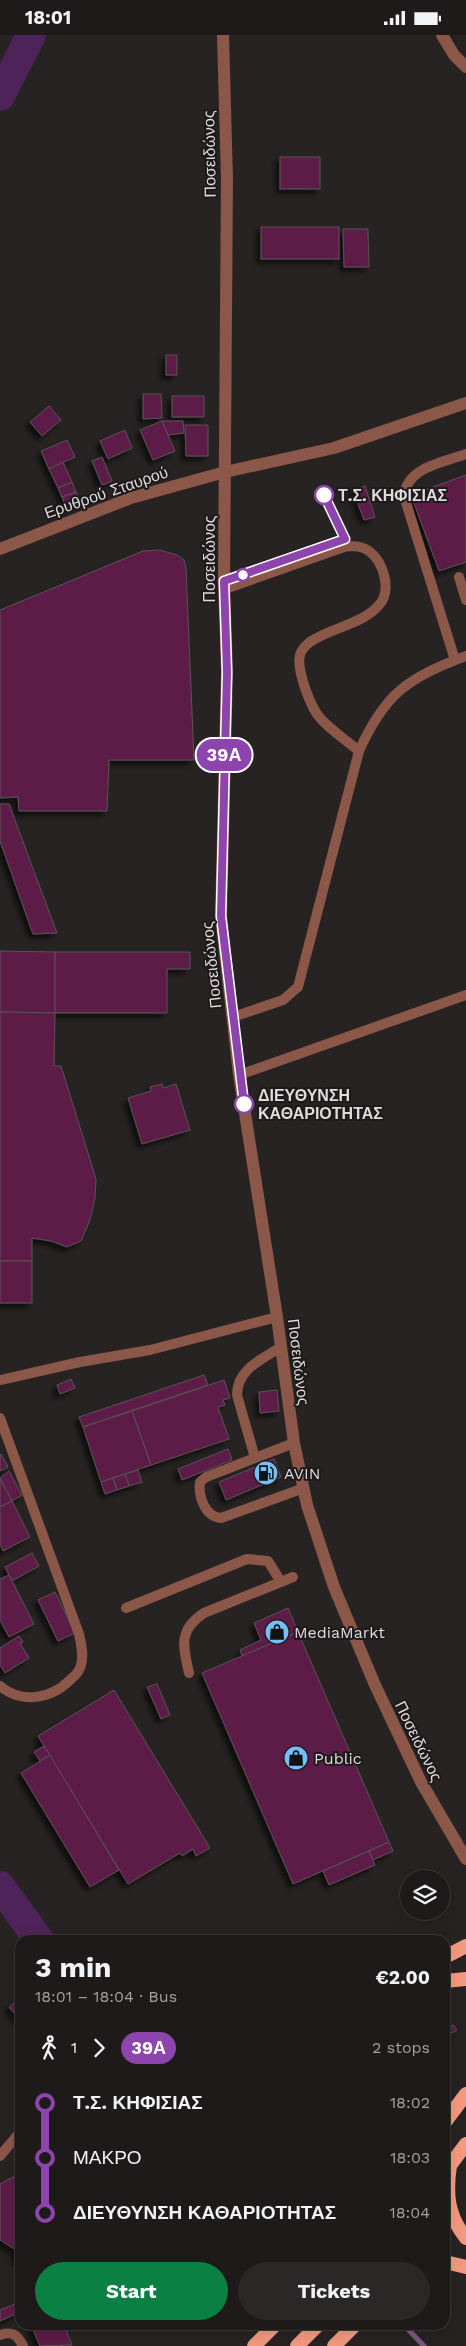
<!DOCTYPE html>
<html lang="en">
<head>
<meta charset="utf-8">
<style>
	:root { --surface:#1e1a1a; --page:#2b2727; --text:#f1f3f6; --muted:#a1a1a2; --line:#3c3839; --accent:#0b8043 }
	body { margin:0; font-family:"Work Sans",sans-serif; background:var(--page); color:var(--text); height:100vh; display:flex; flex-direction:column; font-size:19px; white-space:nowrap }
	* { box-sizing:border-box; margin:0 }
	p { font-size:16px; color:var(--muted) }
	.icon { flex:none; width:28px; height:28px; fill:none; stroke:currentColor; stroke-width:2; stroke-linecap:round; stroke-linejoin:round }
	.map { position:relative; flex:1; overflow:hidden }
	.side { position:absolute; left:15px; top:1900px; width:435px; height:395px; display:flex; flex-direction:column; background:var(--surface); border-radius:15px; box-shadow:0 5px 20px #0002,0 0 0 1px var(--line) }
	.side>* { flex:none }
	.badge { padding:0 10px; border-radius:16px; font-size:18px; line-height:32px }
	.buttons { position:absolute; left:400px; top:1835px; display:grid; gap:10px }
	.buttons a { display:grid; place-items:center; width:50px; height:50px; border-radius:50%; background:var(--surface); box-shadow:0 5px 20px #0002,0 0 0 1px var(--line); font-size:25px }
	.map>.badge { position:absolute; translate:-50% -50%; box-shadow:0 0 0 2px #fff }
	.legs { display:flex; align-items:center; gap:8px; height:55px; padding:0 20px; font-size:16px }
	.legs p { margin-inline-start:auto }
	.overview { display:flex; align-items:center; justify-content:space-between; height:85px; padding:0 20px }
	h1 { font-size:28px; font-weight:700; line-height:38px }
	.primary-button { display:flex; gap:10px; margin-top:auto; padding:10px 20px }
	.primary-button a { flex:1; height:58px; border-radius:30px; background:var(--accent); color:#fff; font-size:20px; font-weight:700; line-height:58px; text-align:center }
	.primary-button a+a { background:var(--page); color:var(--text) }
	ul { padding:0 20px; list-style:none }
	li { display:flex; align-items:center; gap:18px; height:55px; font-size:19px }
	li i { display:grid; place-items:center; width:8px; height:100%; margin:0 6px; background:currentColor }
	li i::after { content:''; width:12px; height:12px; margin:-6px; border:4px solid; border-radius:50%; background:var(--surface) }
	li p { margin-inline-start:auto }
	li:first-child i { background:linear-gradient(#0000 50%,currentColor 0) }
	li:last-child i { background:linear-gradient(currentColor 50%,#0000 0) }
	.status { display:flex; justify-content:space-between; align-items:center; height:35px; padding:0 25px; background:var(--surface); direction:ltr }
	.status svg { height:14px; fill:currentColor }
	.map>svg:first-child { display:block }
</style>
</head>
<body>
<div class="status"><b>18:01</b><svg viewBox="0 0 49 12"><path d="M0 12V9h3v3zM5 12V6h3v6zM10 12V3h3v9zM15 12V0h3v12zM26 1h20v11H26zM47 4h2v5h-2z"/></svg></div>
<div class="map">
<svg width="466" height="2311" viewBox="0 0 466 2311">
	<defs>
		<filter id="shadow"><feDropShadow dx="-4.5" dy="4.5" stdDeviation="2.5" flood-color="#0009"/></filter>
	</defs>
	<rect width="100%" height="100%" fill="#282323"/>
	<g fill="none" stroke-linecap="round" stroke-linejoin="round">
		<polyline stroke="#7a5a80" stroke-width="5" points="404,2290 424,2311"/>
		<g stroke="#4e2359" stroke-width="30">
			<polyline points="0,61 31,0"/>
			<polyline points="0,1851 39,1905"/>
		</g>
	</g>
	<g fill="#5d1f46" stroke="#585356" filter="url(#shadow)">
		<rect x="280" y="122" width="40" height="32"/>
		<rect x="261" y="192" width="78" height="32"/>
		<polygon points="343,194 368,194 369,232 344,232"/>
		<rect x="166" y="320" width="11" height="20"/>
		<polygon points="143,359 161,359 162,383 143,384"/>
		<rect x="172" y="361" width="32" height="21"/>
		<polygon points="49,371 61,385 42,401 30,387"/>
		<polygon points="162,386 183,386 184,398 168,400"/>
		<polygon points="162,386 175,416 153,425 140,395"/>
		<polygon points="185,390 208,390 208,421 186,421"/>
		<polygon points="125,395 132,413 108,424 100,406"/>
		<polygon points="67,405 75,422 49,434 41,416"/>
		<polygon points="102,422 112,446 102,450 92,426"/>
		<polygon points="63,427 72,447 58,453 49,434"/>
		<polygon points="466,440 466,527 439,536 411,460"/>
		<polygon points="72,447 76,457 62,462 58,453"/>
		<polygon points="365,451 375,482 364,485 353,455"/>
		<polygon points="76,457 81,467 66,473 62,462"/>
		<polygon points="160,515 177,520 184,525 186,533 194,725 109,725 107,776 19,776 18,762 0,763 0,575 143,516"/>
		<polygon points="0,769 9,769 57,898 33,899 0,806"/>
		<polygon points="0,916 55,917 55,978 0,977"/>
		<polygon points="55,917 190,917 190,934 167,934 167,978 55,978"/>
		<polygon points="0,977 55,978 54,1031 61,1031 96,1144 95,1163 90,1185 81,1206 67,1212 51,1206 32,1203 32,1226 0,1226"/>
		<polygon points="162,1049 163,1053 176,1049 190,1095 142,1109 128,1063 151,1056 150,1052"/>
		<rect x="0" y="1226" width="32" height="42"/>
		<polygon points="204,1340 208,1350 83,1392 79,1382"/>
		<polygon points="71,1344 75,1353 60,1359 57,1350"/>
		<polygon points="224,1345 230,1363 223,1365 225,1370 218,1372 229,1404 151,1430 132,1376"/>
		<polygon points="277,1355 279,1376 260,1378 259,1357"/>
		<polygon points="132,1376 151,1430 101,1447 83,1392"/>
		<polygon points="228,1414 232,1425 182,1445 178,1434"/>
		<polygon points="1,1419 8,1432 0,1436 0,1420"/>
		<polygon points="274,1424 281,1442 226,1465 219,1447"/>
		<polygon points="138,1435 142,1447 129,1451 125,1439"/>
		<polygon points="9,1436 22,1460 12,1466 0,1443"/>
		<polygon points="125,1439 129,1451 117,1455 113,1443"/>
		<polygon points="0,1443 12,1466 0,1472"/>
		<polygon points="113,1443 117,1455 105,1459 101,1447"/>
		<polygon points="12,1466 30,1502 3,1516 0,1509 0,1472"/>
		<polygon points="32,1518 39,1531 12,1546 5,1532"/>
		<polygon points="9,1540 34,1589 9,1602 0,1585 0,1544"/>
		<polygon points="55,1557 75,1598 58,1606 38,1565"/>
		<polygon points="288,1573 298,1597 242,1621 240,1615 261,1605 254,1588"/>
		<polygon points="298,1597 389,1807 293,1849 202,1638"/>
		<polygon points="19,1601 23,1607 20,1608 29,1623 5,1638 0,1630 0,1613"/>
		<polygon points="157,1649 170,1680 161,1684 147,1652"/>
		<polygon points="114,1655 210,1813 196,1821 193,1814 182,1821 180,1818 128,1849 38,1701"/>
		<polygon points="44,1711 50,1720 40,1726 34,1717"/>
		<polygon points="50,1720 119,1835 90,1852 21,1738"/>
		<polygon points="389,1807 393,1816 373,1825 369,1816"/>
		<polygon points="369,1816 375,1830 329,1850 323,1836"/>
		<polygon points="20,1963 20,1985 9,1972"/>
		<polygon points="453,1990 457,1995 446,2001 445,1995"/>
		<polygon points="20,2138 20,2225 17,2224 16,2215 0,2205 0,2149"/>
		<polygon points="20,2267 20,2277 0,2286 0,2275"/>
		<polygon points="31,2290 64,2290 72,2310 40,2311"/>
	</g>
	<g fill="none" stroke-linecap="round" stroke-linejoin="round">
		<g stroke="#8b5748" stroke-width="10">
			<polyline points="459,542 466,565"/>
			<path d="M 225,554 L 347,511 C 355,511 362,511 369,516 C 384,527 392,556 379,570 C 364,588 335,592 315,604 C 309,607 302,613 300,620 C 296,634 311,674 321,684 C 332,696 346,705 359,716"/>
			<path d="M 455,625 L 404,461 C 407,432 442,428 466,419"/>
			<path d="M 233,982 L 283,965 L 298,952 L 359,716 C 385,658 408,643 466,621"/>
			<polyline points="239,1040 466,960"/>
			<polyline points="0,1345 80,1327 150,1315 277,1282"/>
			<path d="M 0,1383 L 79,1599 C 81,1608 84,1620 81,1630 C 80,1636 75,1641 70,1645 C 51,1664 22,1669 0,1651"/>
			<path d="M 294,1408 L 206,1442 L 200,1447 C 198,1461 205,1482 221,1483 L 304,1453"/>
			<path d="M 255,1423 L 237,1360 C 237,1334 261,1325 281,1312"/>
			<polyline points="126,1573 247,1524 268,1526 281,1547"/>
			<path d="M 189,1638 C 183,1611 178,1595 204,1578 L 293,1542"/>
			<polyline points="0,2121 20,2097"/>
			<path d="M 0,2300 C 12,2296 17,2299 23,2311"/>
		</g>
		<g stroke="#8b5748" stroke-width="12">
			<polyline points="442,0 454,20 466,32"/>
			<polyline points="225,437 334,413 466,368"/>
		</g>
		<g stroke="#8b5748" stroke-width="12">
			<polyline points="223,0 227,144 224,546 227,637 221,881 239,1040 277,1282 294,1408 307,1470 334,1552 375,1650 421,1747 466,1824"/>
			<polyline points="0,514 131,463 225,437"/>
		</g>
		<g stroke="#f69a7f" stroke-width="14">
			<polyline points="445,1922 466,1911"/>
			<polyline points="445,1946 466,1944"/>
			<polyline points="445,2087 466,2059"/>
			<path d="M 450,2130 C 446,2158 447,2180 466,2203"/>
			<polyline points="445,2137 466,2109"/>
			<polyline points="445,2227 466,2232"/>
			<polyline points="254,2311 275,2290"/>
			<polyline points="297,2311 318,2290"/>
			<polyline points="334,2311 355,2290"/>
		</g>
	</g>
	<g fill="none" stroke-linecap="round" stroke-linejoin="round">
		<defs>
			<polyline id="line-1" points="244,1069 221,881 227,637 224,546 345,504 324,460"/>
		</defs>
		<use href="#line-1" stroke="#fff" stroke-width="11"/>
		<use href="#line-1" stroke="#8e44ad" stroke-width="8"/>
	</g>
	<defs>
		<symbol id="fuel-disc" viewBox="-11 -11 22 22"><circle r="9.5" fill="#74c0f6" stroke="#1e191a"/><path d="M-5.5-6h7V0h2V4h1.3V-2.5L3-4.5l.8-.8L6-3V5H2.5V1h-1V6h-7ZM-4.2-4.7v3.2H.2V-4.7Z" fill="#111"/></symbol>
		<symbol id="shop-disc" viewBox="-11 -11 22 22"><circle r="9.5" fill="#74c0f6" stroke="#1e191a"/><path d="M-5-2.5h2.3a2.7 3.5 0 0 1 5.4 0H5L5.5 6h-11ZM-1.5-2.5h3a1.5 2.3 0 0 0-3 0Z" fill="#111"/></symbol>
	</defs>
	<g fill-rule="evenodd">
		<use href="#fuel-disc" x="252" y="1424" width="28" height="28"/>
		<use href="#shop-disc" x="263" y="1583" width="28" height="28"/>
		<use href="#shop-disc" x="282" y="1709" width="28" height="28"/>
	</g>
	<g fill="#fff" stroke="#8e44ad" stroke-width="2.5">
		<circle cx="324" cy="460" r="9"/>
		<circle cx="243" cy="540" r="6"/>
		<circle cx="244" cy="1069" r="9"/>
	</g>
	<g text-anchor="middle" stroke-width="4" stroke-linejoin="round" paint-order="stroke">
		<g font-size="16" fill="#dfdcdc" stroke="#1e191a">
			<text transform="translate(209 119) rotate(-91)" y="6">Ποσειδώνος</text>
			<text transform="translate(106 457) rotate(-19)" y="6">Ερυθρού Σταυρού</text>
			<text transform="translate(209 524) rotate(-90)" y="6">Ποσειδώνος</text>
			<text transform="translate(211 930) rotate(-96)" y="6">Ποσειδώνος</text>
			<text transform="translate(299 1327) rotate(83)" y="6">Ποσειδώνος</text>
			<text transform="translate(419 1706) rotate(64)" y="6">Ποσειδώνος</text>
		</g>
		<g font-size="16" font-weight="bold" fill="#dfdcdc" stroke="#1e191a" text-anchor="start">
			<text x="338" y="466">Τ.Σ. ΚΗΦΙΣΙΑΣ</text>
			<text x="258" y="1066">ΔΙΕΥΘΥΝΣΗ<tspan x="258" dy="18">ΚΑΘΑΡΙΟΤΗΤΑΣ</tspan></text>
		</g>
		<g font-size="16" fill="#dfdcdc" stroke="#1e191a" text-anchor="start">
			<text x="284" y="1444">AVIN</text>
			<text x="294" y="1603">MediaMarkt</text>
			<text x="314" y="1729">Public</text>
		</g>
	</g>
</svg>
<div class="buttons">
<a><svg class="icon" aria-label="layers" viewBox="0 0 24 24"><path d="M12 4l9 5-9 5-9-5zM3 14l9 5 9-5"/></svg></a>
</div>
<b class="badge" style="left:224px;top:720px;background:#8e44ad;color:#fff">39Α</b>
<section class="side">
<div class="overview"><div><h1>3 min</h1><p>18:01 – 18:04 · Bus</p></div><b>€2.00</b></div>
<div class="legs"><svg class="icon" aria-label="walk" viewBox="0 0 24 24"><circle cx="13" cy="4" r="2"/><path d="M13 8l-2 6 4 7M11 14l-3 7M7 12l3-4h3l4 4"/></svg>1<svg class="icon" aria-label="forward" viewBox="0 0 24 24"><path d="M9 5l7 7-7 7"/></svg><b class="badge" style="background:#8e44ad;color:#fff">39Α</b><p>2 stops</p></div>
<ul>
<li><i style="color:#8e44ad"></i><b>Τ.Σ. ΚΗΦΙΣΙΑΣ</b><p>18:02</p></li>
<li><i style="color:#8e44ad"></i><span>ΜΑΚΡΟ</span><p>18:03</p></li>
<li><i style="color:#8e44ad"></i><b>ΔΙΕΥΘΥΝΣΗ ΚΑΘΑΡΙΟΤΗΤΑΣ</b><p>18:04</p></li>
</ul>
<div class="primary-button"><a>Start</a><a>Tickets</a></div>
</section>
</div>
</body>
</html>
